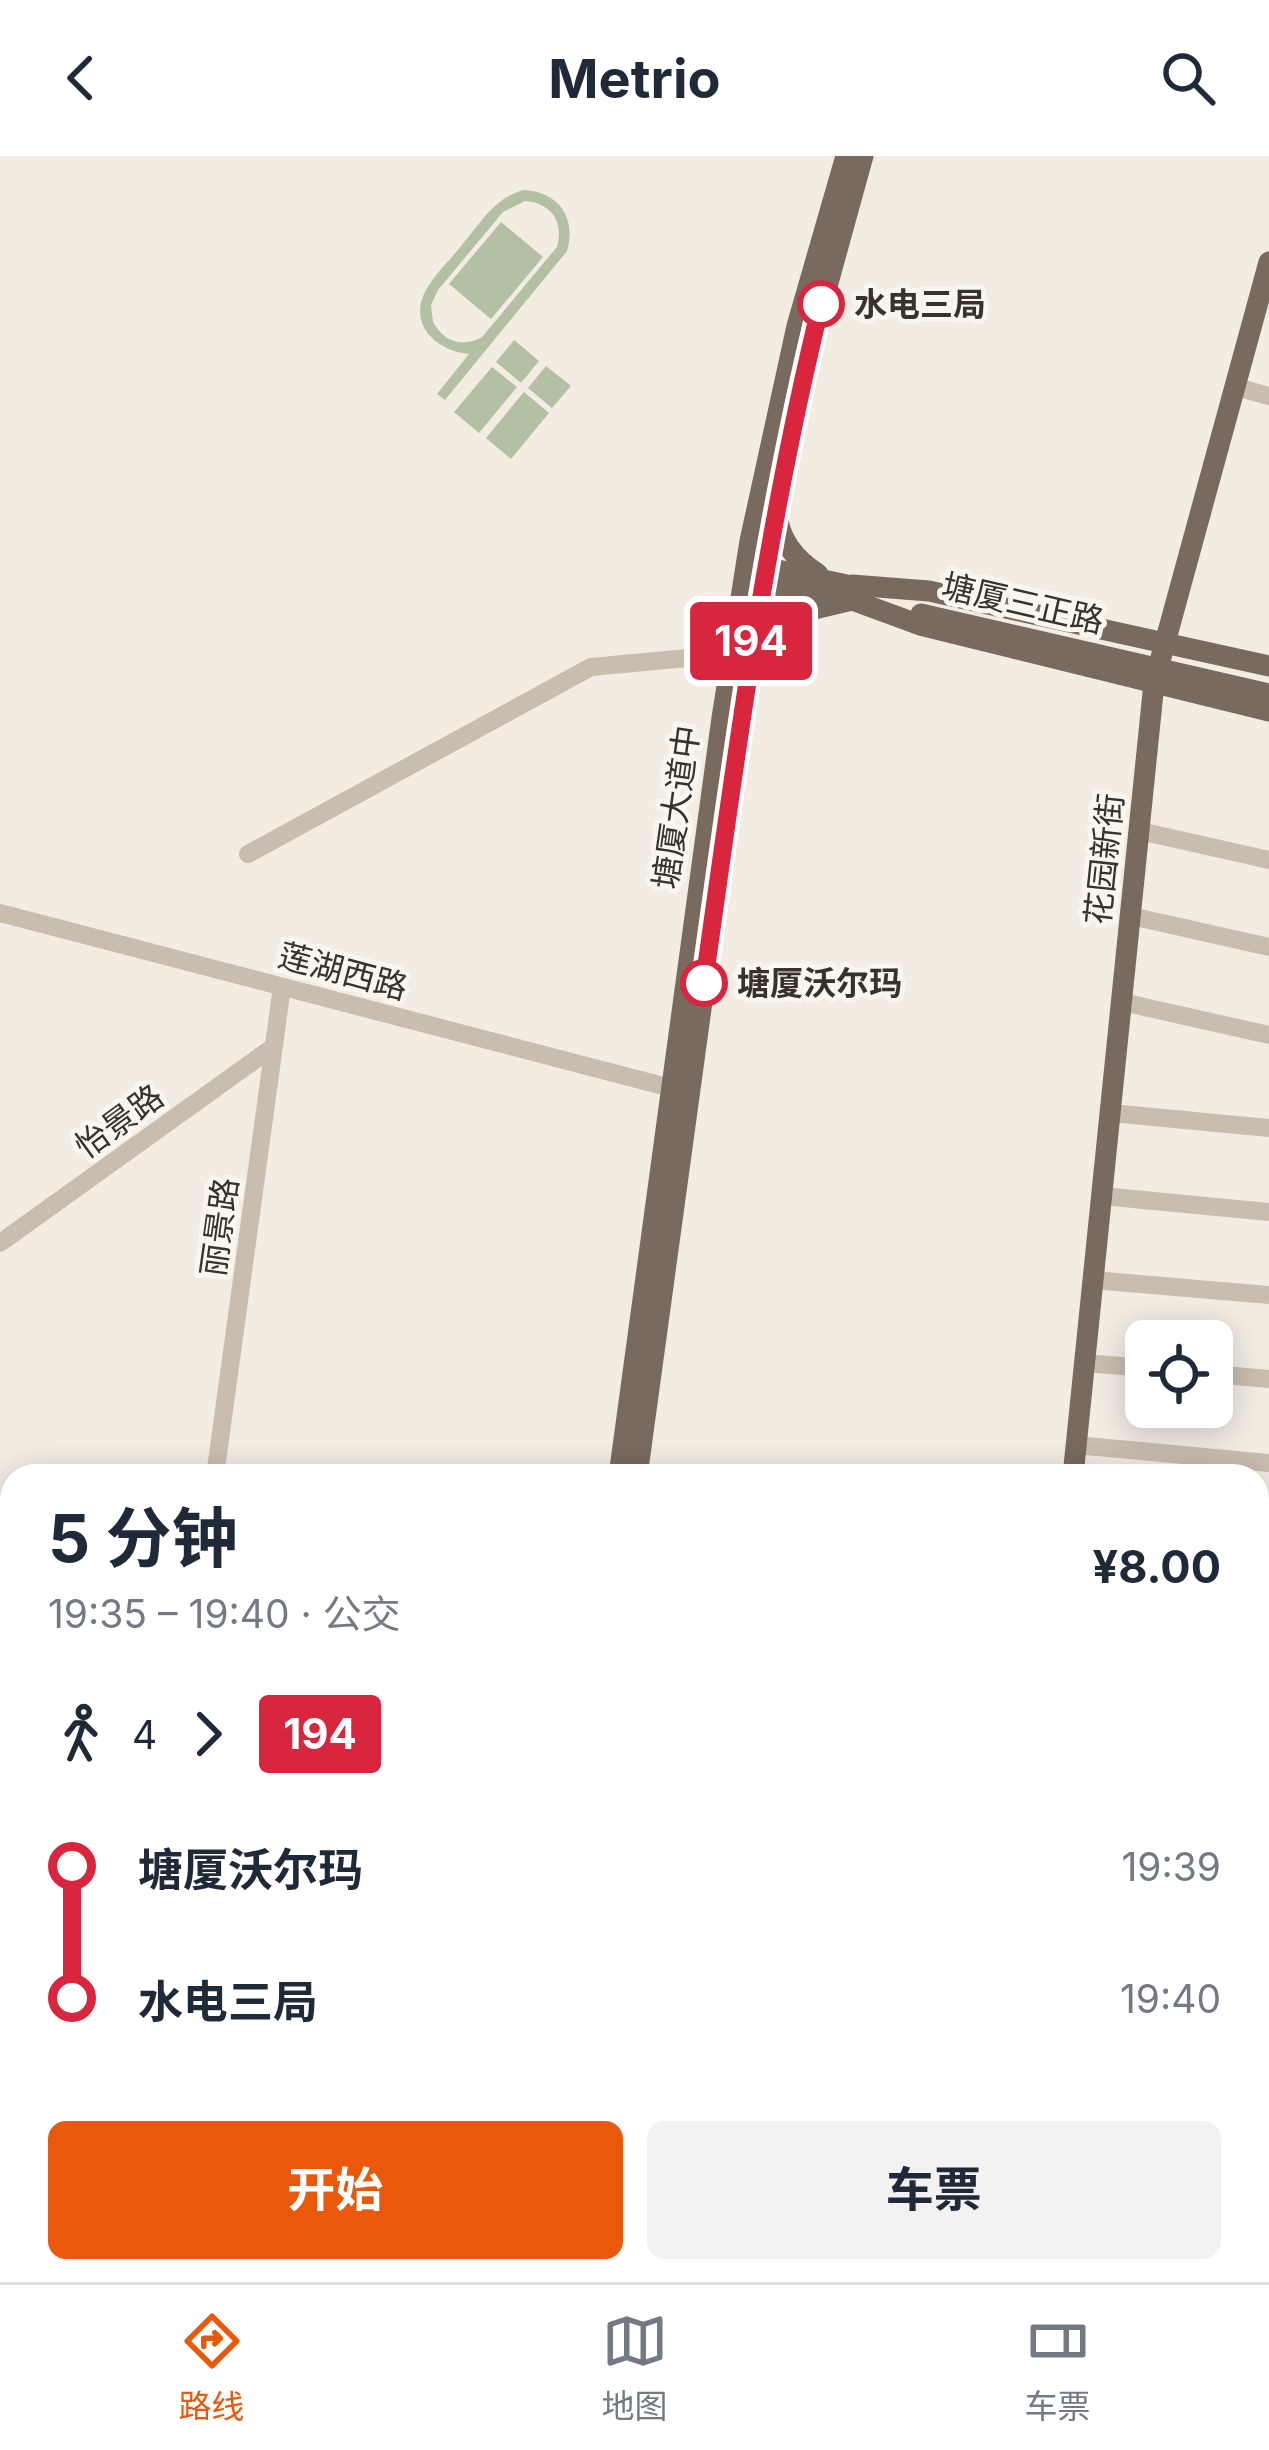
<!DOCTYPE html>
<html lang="zh">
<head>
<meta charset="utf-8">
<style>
	:root { --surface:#fff; --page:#f2f2f3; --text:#1f2937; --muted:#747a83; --line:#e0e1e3; --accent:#ea580c }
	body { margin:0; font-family:Inter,"Noto Sans SC",sans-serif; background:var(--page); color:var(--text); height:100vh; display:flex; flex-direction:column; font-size:45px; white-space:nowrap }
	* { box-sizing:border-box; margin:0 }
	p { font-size:39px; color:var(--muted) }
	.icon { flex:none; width:66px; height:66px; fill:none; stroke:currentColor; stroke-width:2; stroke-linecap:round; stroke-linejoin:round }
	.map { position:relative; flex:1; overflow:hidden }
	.panel { position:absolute; left:0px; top:1308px; width:1269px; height:819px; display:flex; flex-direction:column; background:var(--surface); border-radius:36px 36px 0 0; box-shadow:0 6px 30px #0003 }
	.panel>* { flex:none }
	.badge { padding:0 24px; border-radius:9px; font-size:42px; line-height:78px }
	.buttons { position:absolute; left:1125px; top:1164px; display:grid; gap:24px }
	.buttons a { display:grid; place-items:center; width:108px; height:108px; border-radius:18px; background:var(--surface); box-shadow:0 6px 30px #0003; font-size:60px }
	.map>.badge { position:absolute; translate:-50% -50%; box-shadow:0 0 0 6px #fff }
	.legs { display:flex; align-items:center; gap:18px; height:132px; padding:0 48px; font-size:39px }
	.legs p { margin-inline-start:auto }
	.overview { display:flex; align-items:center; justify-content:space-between; height:204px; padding:0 48px }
	h1 { font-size:66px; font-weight:700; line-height:90px }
	.action { display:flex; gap:24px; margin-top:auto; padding:24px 48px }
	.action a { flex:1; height:138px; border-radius:18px; background:var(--accent); color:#fff; font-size:48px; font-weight:700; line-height:138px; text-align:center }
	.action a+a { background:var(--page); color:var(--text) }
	ul { padding:0 48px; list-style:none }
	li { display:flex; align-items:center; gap:42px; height:132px; font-size:45px }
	li i { display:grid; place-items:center; width:18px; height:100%; margin:0 15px; background:currentColor }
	li i::after { content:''; width:30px; height:30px; margin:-15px; border:9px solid; border-radius:50%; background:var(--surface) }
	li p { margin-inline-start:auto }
	li:first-child i { background:linear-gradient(#0000 50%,currentColor 0) }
	li:last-child i { background:linear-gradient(currentColor 50%,#0000 0) }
	header { display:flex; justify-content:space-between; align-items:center; height:156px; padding:0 48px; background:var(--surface); font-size:54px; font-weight:700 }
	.tab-bar { display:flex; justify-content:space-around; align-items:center; height:168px; border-top:3px solid var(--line); background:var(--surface); font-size:33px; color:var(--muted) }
	.tab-bar a { display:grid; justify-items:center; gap:6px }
	.tab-bar .selected { color:var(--accent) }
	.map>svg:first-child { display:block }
</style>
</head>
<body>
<header><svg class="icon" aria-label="back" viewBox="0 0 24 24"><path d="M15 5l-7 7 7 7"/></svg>Metrio<svg class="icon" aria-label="search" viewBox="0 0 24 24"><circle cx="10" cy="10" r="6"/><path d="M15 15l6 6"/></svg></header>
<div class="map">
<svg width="1269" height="2126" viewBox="0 0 1269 2126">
	<rect width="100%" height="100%" fill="#f2ece3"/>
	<g fill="#b4c0a3" fill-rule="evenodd">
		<path d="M 524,34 C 558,36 577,61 567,95 L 445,244 L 437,238 L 469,198 C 437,195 407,169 426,134 C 435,118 450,104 462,89 C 480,68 495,41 524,34 ZM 525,45 C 551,47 564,65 557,91 L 482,181 C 462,192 444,186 433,166 L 431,149 L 438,134 L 503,56 Z"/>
		<polygon points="501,66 543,101 491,163 449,128"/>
		<polygon points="514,184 539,205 521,227 496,206"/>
		<polygon points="546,210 571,230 552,252 528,232"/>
		<polygon points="492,211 517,231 479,277 454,256"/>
		<polygon points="524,236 549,257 511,303 486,282"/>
	</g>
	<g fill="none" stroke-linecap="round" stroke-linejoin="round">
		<g stroke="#84a7ac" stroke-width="4.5">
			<polyline points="1257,1839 1269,1783"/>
			<polyline points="1195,2126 1197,2115"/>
		</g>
		<g stroke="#c9bdaf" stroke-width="18">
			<polyline points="1236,231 1269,240"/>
			<polyline points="1140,675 1269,704"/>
			<polyline points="248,698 591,511 731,498"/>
			<polyline points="0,757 671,932"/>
			<polyline points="1131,760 1269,791"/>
			<polyline points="1122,846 1269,879"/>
			<polyline points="1111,957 1269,972"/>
			<polyline points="1102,1040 1269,1056"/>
			<polyline points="0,1087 273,891"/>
			<polyline points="1093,1124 1269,1139"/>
			<polyline points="1085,1207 1146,1212"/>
			<polyline points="1212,1218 1269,1223"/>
			<polyline points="1076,1289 1269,1307"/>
			<polyline points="215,1320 282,831"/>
			<polyline points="1257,1390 1269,1391"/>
			<polyline points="1257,1478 1269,1425"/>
			<polyline points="1257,1966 1269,1912"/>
			<polyline points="106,2126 108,2115"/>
			<polyline points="1093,2126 1096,2115"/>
			<polyline points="1222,2126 1224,2115"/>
		</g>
		<g stroke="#796a5f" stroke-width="21">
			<path d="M 777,357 C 779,385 796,404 818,418"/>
			<polyline points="764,411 865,433"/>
			<polyline points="761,426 843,442"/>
			<polyline points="852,429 929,435 1269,510"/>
			<polyline points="755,500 772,471 789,459 852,444 920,469 1269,555"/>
			<polyline points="619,1320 722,562 750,385 797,170 846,0"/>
			<polyline points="637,1320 754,466 815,174 863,0"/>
			<polyline points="1073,1320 1154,527 1269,106"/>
			<polyline points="0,2051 12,2053"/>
			<polyline points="0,2077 12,2078"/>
			<polyline points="278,2115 358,2126"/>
			<polyline points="462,2115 509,2122 512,2126"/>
			<polyline points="570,2115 582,2126"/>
			<polyline points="1036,2126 1044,2115"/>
		</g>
		<defs>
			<g id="rail">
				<polyline points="1257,1632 1269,1578"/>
				<polyline points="1257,1676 1269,1622"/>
				<polyline points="1257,1717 1269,1662"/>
				<polyline points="1257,1786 1269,1732"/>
				<polyline points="1148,2126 1150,2115"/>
				<polyline points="1167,2126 1169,2115"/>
			</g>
		</defs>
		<use href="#rail" stroke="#39312c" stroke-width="9"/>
		<use href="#rail" stroke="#f9f5ef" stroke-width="4.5" stroke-dasharray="14" stroke-linecap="butt"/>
		<polyline stroke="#796a5f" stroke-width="21" points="921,458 1269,538"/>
	</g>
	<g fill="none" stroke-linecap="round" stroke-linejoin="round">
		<defs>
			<path id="line-1" d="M 704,827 C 736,598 766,372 821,148"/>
		</defs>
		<use href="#line-1" stroke="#fff" stroke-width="27"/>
		<use href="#line-1" stroke="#d7263d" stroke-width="18"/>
	</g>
	<g fill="#fff" stroke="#d7263d" stroke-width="6">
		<circle cx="821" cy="148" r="21"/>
		<circle cx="704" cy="827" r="21"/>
	</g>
	<g text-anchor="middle" stroke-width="10" stroke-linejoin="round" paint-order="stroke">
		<g font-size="33" font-weight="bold" fill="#39312c" stroke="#f9f5ef" text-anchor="start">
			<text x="854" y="160">水电三局</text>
			<text x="737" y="839">塘厦沃尔玛</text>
		</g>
		<g font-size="33" fill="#39312c" stroke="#f9f5ef">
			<text transform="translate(1023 447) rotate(13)" y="12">塘厦三正路</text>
			<text transform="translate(676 651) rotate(-82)" y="12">塘厦大道中</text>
			<text transform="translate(1104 703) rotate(-84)" y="12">花园新街</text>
			<text transform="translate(343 815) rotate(15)" y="12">莲湖西路</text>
			<text transform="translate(119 965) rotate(-36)" y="12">怡景路</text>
			<text transform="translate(219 1071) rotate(-82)" y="12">丽景路</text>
		</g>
	</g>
</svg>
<div class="buttons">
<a><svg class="icon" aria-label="locate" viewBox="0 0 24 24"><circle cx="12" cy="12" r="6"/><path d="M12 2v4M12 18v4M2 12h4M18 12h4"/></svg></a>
</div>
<b class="badge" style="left:751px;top:485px;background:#d7263d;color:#fff">194</b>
<section class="panel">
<div class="overview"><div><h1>5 分钟</h1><p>19:35 – 19:40 · 公交</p></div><b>¥8.00</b></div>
<div class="legs"><svg class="icon" aria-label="walk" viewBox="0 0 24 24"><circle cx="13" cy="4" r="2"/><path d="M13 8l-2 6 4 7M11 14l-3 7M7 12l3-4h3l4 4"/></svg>4<svg class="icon" aria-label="forward" viewBox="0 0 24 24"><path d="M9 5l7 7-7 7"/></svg><b class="badge" style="background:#d7263d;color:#fff">194</b></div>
<ul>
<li><i style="color:#d7263d"></i><b>塘厦沃尔玛</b><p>19:39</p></li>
<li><i style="color:#d7263d"></i><b>水电三局</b><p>19:40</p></li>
</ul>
<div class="action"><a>开始</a><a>车票</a></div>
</section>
</div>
<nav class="tab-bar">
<a class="selected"><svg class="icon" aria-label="directions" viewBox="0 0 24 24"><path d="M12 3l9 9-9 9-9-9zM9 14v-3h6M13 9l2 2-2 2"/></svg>路线</a>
<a><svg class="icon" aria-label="map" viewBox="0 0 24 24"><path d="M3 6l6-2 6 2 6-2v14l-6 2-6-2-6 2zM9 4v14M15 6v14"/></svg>地图</a>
<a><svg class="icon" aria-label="tickets" viewBox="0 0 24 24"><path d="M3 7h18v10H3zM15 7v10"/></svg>车票</a>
</nav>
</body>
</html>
